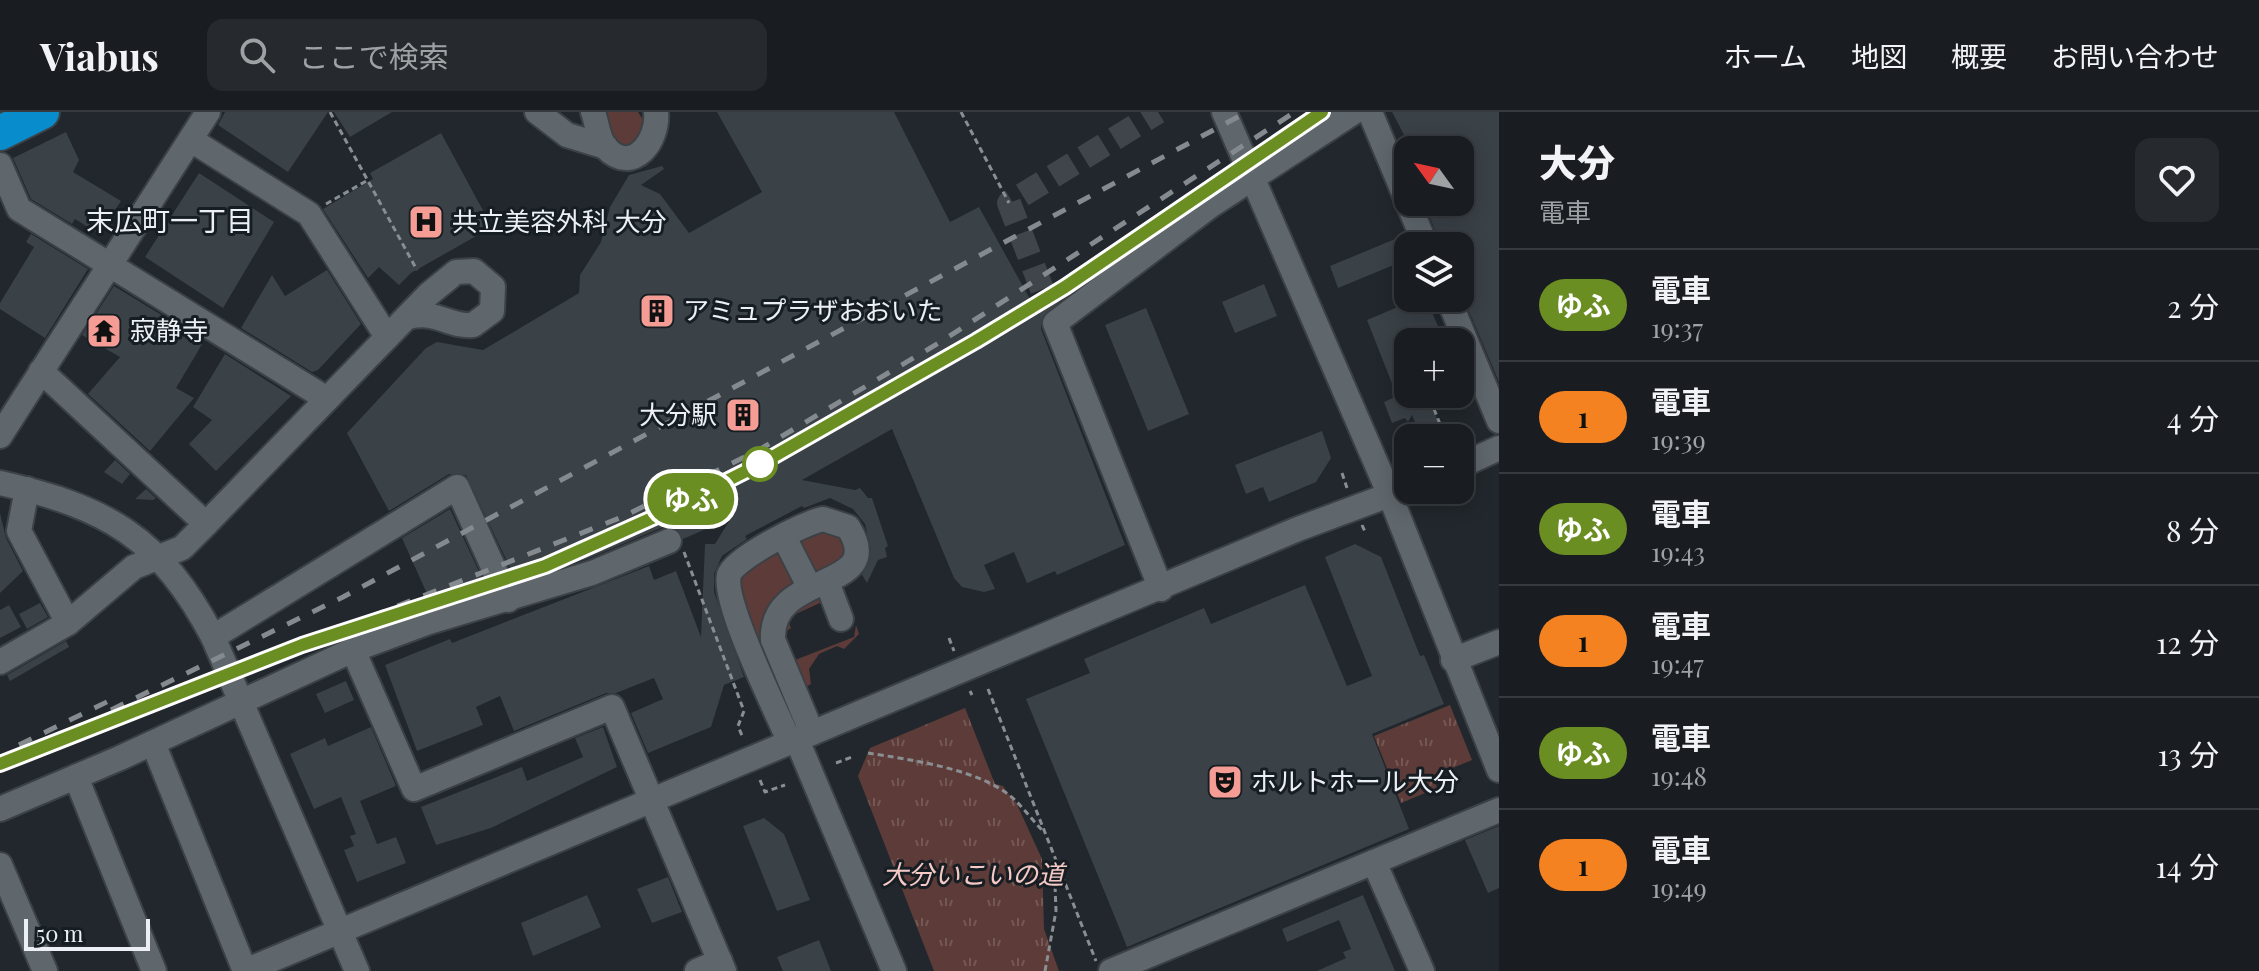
<!DOCTYPE html>
<html lang="ja">
<head>
<meta charset="utf-8">
<style>
	:root { --surface:#191d21; --page:#262a2e; --text:#f1f3f6; --muted:#9fa2a5; --line:#373b3f }
	body { margin:0; font-family:"Playfair Display","Noto Sans JP",serif; background:var(--page); color:var(--text); height:100vh; display:flex; flex-direction:column; font-size:30px; white-space:nowrap }
	* { box-sizing:border-box; margin:0 }
	p { font-size:26px; color:var(--muted) }
	.icon { flex:none; width:44px; height:44px; fill:none; stroke:currentColor; stroke-width:2; stroke-linecap:round; stroke-linejoin:round }
	.map { position:relative; flex:1; overflow:hidden }
	.details { display:flex; flex-direction:column; background:var(--surface); width:760px }
	.details>* { flex:none }
	.badge { padding:0 16px; border-radius:26px; font-size:28px; line-height:52px }
	.needle { width:52px; rotate:303deg }
	.controls { position:absolute; left:1394px; top:24px; display:grid; gap:16px }
	.controls a { display:grid; place-items:center; width:80px; height:80px; border-radius:16px; background:var(--surface); box-shadow:0 4px 20px #0003,0 0 0 2px var(--line); font-size:40px }
	.scale { position:absolute; left:24px; bottom:20px; width:126px; box-sizing:border-box; padding-left:8px; border:4px solid #ecf0f4; border-top:0; font-size:22px; line-height:28px; white-space:nowrap; color:#ecf0f4; -webkit-text-stroke:6px #171e23; paint-order:stroke }
	.map>.badge { position:absolute; translate:-50% -50%; box-shadow:0 0 0 4px #fff }
	.round { display:grid; place-items:center; flex:none; width:84px; height:84px; border-radius:16px; background:var(--page) }
	.overview { display:flex; align-items:center; justify-content:space-between; height:136px; padding:0 40px }
	h1 { font-size:38px; font-weight:800; line-height:60px }
	ul { padding:0; list-style:none }
	li { display:flex; align-items:center; gap:24px; height:112px; padding:0 40px; border-top:2px solid var(--line) }
	li div { flex:1 }
	li b { display:block; font-size:30px }
	li em { font-style:normal }
	li .badge { min-width:88px; font-weight:700; text-align:center }
	header { display:flex; align-items:center; gap:48px; box-sizing:border-box; height:112px; padding:0 40px; background:var(--surface); border-bottom:2px solid var(--line) }
	header strong { font-size:38px }
	nav { display:flex; gap:44px; margin-inline-start:auto; font-size:28px }
	.search { width:560px; height:72px; background:var(--page); display:flex; align-items:center; gap:20px; box-sizing:border-box; padding:0 28px; border-radius:16px; color:var(--muted); font-size:30px }
	main { display:flex; flex:1; min-height:0 }
	.map>svg:first-child { display:block }
</style>
</head>
<body>
<header>
<strong>Viabus</strong>
<div class="search"><svg class="icon" aria-label="search" viewBox="0 0 24 24"><circle cx="10" cy="10" r="6"/><path d="M15 15l6 6"/></svg>ここで検索</div>
<nav><a>ホーム</a><a>地図</a><a>概要</a><a>お問い合わせ</a></nav>
</header>
<main>
<div class="map">
<svg width="1499" height="859" viewBox="0 0 1499 859">
	<defs>
		<pattern id="park-tufts" width="24" height="20" patternUnits="userSpaceOnUse" patternTransform="scale(2)"><rect width="24" height="20" fill="#5d3b38"/><path d="M3 7l-1-3M5 7V3M7 7l1-3M15 17l-1-3M17 17v-4M19 17l1-3" fill="none" stroke="#745855"/></pattern>
	</defs>
	<rect width="100%" height="100%" fill="#21272c"/>
	<g fill="#5d3b38">
		<polygon points="603,0 638,0 647,14 632,36 615,31"/>
		<polygon points="819,417 839,421 847,443 822,464 814,460 801,434 803,427"/>
		<polygon points="779,441 797,472 785,480 786,586 780,589 736,471 740,463"/>
		<path d="M 822,483 L 830,501 L 822,490 L 787,506 L 791,516 L 783,522 L 795,548 L 854,525 L 856,513 L 859,522 L 844,537 L 837,534 L 819,542 L 809,557 L 811,572 L 804,576 C 775,534 769,504 822,483 Z"/>
	</g>
	<g fill="url(#park-tufts)">
		<polygon points="1450,593 1472,648 1433,664 1437,676 1401,691 1374,624"/>
		<polygon points="965,596 995,672 1003,674 1015,691 1014,686 1042,747 1044,817 1059,859 934,859 858,664 870,636"/>
	</g>
	<g fill="#3a4147">
		<polygon points="225,0 328,0 288,60 218,13"/>
		<polygon points="334,0 392,0 350,25"/>
		<polygon points="717,0 894,0 950,110 979,95 1041,207 1041,217 1125,433 1057,463 1055,459 1027,471 1014,440 984,453 995,477 984,480 962,475 954,466 892,317 802,368 855,378 860,376 868,386 872,386 888,434 885,436 887,445 878,448 867,471 862,463 871,438 865,412 853,397 830,386 804,396 802,394 745,424 747,427 722,444 714,462 714,480 744,565 724,573 711,615 648,641 631,601 663,587 654,566 616,581 606,581 514,619 500,584 476,595 483,613 417,639 385,553 450,527 452,531 649,454 654,468 676,459 701,525 705,432 715,432 731,406 683,427 677,417 663,415 587,447 516,468 466,363 449,362 389,399 347,321 426,236 437,230 483,238 579,181 580,163 601,130 610,95 629,63 662,54 664,57 641,73 660,82 689,121 762,80"/>
		<polygon points="1392,0 1499,0 1499,270 1460,178 1460,134 1441,134 1424,90 1460,90 1460,38 1412,38"/>
		<polygon points="66,20 79,48 73,60 121,89 99,122 75,107 72,112 31,87 13,46"/>
		<polygon points="441,21 492,115 411,161 399,173 379,155 368,166 323,97 373,67 370,61"/>
		<polygon points="199,61 274,110 223,196 145,145"/>
		<polygon points="31,122 88,157 45,226 0,197 0,191 34,135 26,130"/>
		<polygon points="1400,125 1408,147 1338,176 1330,154"/>
		<polygon points="327,158 361,212 318,258 312,260 241,216 272,163 285,184"/>
		<polygon points="1264,172 1277,204 1235,221 1222,190"/>
		<polygon points="114,174 204,229 176,276 194,286 150,339 88,282 120,245 82,223"/>
		<polygon points="1419,186 1426,186 1440,219 1437,220 1440,230 1408,230 1408,282 1427,282 1440,314 1420,322 1412,303 1408,310 1405,306 1392,311 1384,290 1397,284 1367,208"/>
		<polygon points="1146,196 1189,302 1148,319 1105,213"/>
		<polygon points="225,242 291,284 216,359 189,332 212,308 193,295"/>
		<polygon points="1322,319 1331,346 1316,370 1269,390 1263,375 1246,382 1235,353"/>
		<polygon points="115,348 130,362 122,372 104,360"/>
		<polygon points="146,377 156,386 153,388 135,387"/>
		<polygon points="450,397 487,477 432,493 402,426"/>
		<polygon points="0,401 6,426 23,459 0,481"/>
		<polygon points="1355,432 1381,445 1420,544 1424,543 1444,592 1372,622 1409,717 1127,835 1026,587 1090,561 1084,547 1204,496 1211,512 1305,473 1347,574 1372,564 1325,445"/>
		<polygon points="40,491 48,505 27,517 19,502"/>
		<polygon points="9,493 21,515 0,526 0,498"/>
		<polygon points="66,529 69,535 10,569 7,563"/>
		<polygon points="346,569 354,588 325,601 316,582"/>
		<polygon points="371,615 396,674 360,689 377,732 396,725 406,751 357,770 344,738 354,734 350,724 356,722 341,685 314,697 290,642 325,626 328,634"/>
		<polygon points="603,615 617,655 491,716 436,733 421,695 522,655 527,669 583,645 575,626"/>
		<polygon points="764,706 784,722 810,788 777,799 743,714"/>
		<polygon points="1499,714 1499,776 1488,781 1465,728"/>
		<polygon points="668,765 682,800 652,811 637,777"/>
		<polygon points="587,783 601,815 533,844 521,811"/>
		<polygon points="1363,783 1395,859 1317,859 1346,846 1343,840 1351,837 1339,808 1287,830 1282,817"/>
		<polygon points="819,828 831,859 783,859 777,845"/>
	</g>
	<g fill="none" stroke-linecap="round" stroke-linejoin="round">
		<polyline stroke="#3f454a" stroke-width="24" stroke-dasharray="24 12" stroke-linecap="butt" points="1055,211 1009,91 1158,0"/>
		<defs>
			<g id="minor">
				<polyline points="537,0 567,23 606,35"/>
				<path d="M 593,0 C 597,11 598,27 606,36 C 633,64 659,28 656,0"/>
				<polyline points="1224,0 1389,381 1499,658"/>
				<polyline points="1370,0 1426,134"/>
				<polyline points="191,28 309,102 387,225"/>
				<polyline points="0,53 19,97 327,287"/>
				<polyline points="1448,186 1499,309"/>
				<polyline points="41,259 206,412"/>
				<polyline points="0,324 208,0"/>
				<polyline points="1460,354 1499,336"/>
				<path d="M 0,371 C 107,395 161,426 213,525 L 357,859"/>
				<polyline points="27,377 19,419 68,511"/>
				<polyline points="784,425 810,476"/>
				<polyline points="827,470 841,507"/>
				<polyline points="1161,477 1055,211 1210,94 1354,0"/>
				<polyline points="213,525 457,375 508,488"/>
				<polyline points="353,538 414,677 612,595 724,859"/>
				<polyline points="1453,548 1499,530"/>
				<path d="M 0,550 L 68,511 L 134,455 L 182,436 L 206,412 L 429,182 L 456,160 L 474,159 L 493,175 L 492,199 L 473,213 C 447,215 439,198 408,205"/>
				<polyline points="797,628 894,859"/>
				<polyline points="153,631 245,859"/>
				<path d="M 790,631 C 777,600 722,490 729,463 C 734,446 804,411 823,407 L 848,415 C 890,481 769,457 773,528 L 812,621"/>
				<polyline points="76,665 154,859"/>
				<polyline points="0,697 120,646 353,538 429,510 592,461 669,429"/>
				<polyline points="1374,750 1422,859"/>
				<polyline points="0,753 45,859"/>
				<polyline points="245,859 1298,417 1408,376"/>
				<polyline points="697,859 720,849"/>
				<polyline points="1111,859 1499,698"/>
			</g>
			<polyline id="highway" points="0,21 42,0"/>
		</defs>
		<use href="#minor" stroke="#3c4146" stroke-width="28"/>
		<use href="#highway" stroke="#3c4146" stroke-width="38"/>
		<g stroke="#898e92" stroke-width="3" stroke-dasharray="6 4" stroke-linecap="butt">
			<polyline points="330,0 417,158"/>
			<polyline points="961,0 1009,91"/>
			<polyline points="326,92 368,68"/>
			<polyline points="1434,297 1442,317 1435,319"/>
			<polyline points="1342,361 1347,376"/>
			<polyline points="1362,413 1366,422"/>
			<polyline points="684,440 744,599 738,614 743,626"/>
			<polyline points="949,526 954,539"/>
			<polyline points="988,577 1096,849"/>
			<polyline points="970,579 972,583"/>
			<path d="M 868,641 C 911,648 982,657 1015,688 C 1025,698 1034,710 1044,720"/>
			<polyline points="836,651 852,645"/>
			<polyline points="760,668 765,680 785,673"/>
			<polyline points="1045,859 1056,799 1054,748"/>
		</g>
		<use href="#minor" stroke="#5f676d" stroke-width="24"/>
		<use href="#highway" stroke="#098ccb" stroke-width="34"/>
		<g stroke="#858a8e" stroke-width="5" stroke-dasharray="14 14" stroke-linecap="butt">
			<path d="M 470,480 C 780,373 1053,182 1322,0"/>
			<polyline points="111,598 343,485 1247,0"/>
			<polyline points="19,633 119,584"/>
			<polyline points="7,649 622,405 757,339 942,229 1295,0"/>
		</g>
	</g>
	<g fill="none" stroke-linecap="round" stroke-linejoin="round">
		<defs>
			<polyline id="line" points="0,652 302,533 545,454 659,403 762,351 976,229 1065,175 1322,0"/>
		</defs>
		<use href="#line" stroke="#fff" stroke-width="18"/>
		<use href="#line" stroke="#6b8e23" stroke-width="12"/>
	</g>
	<defs>
		<symbol id="hospital-square" viewBox="-11 -11 22 22"><rect x="-9" y="-9" width="18" height="18" rx="4" fill="#f59c95" stroke="#171e23"/><path d="M-5-5h3v3.5h4V-5h3V5h-3V1.5h-4V5h-3Z" fill="#111"/></symbol>
		<symbol id="building-square" viewBox="-11 -11 22 22"><rect x="-9" y="-9" width="18" height="18" rx="4" fill="#f59c95" stroke="#171e23"/><path d="M-4-6H4V6H1V3H-1V6H-4ZM-2.5-4.3h1.7v1.8h-1.7ZM.8-4.3h1.7v1.8H.8ZM-2.5-1h1.7V.8h-1.7ZM.8-1h1.7V.8H.8Z" fill="#111"/></symbol>
		<symbol id="temple-square" viewBox="-11 -11 22 22"><rect x="-9" y="-9" width="18" height="18" rx="4" fill="#f59c95" stroke="#171e23"/><path d="M0-6L5-2H3V0L6.5 2.5H4V6H1.5V3h-3V6H-4V2.5H-6.5L-3 0V-2H-5Z" fill="#111"/></symbol>
		<symbol id="theatre-square" viewBox="-11 -11 22 22"><rect x="-9" y="-9" width="18" height="18" rx="4" fill="#f59c95" stroke="#171e23"/><path d="M-5-5.5Q0-4 5-5.5V0Q5 5 0 6Q-5 5-5 0ZM-3.3-2.5H-1v1.5H-3.3ZM1-2.5H3.3v1.5H1ZM-2.8 1Q0 5.5 2.8 1Z" fill="#111"/></symbol>
	</defs>
	<g fill-rule="evenodd">
		<use href="#hospital-square" x="406" y="90" width="40" height="40"/>
		<use href="#building-square" x="637" y="179" width="40" height="40"/>
		<use href="#temple-square" x="84" y="199" width="40" height="40"/>
		<use href="#building-square" x="723" y="283" width="40" height="40"/>
		<use href="#theatre-square" x="1205" y="650" width="40" height="40"/>
	</g>
	<circle fill="#fff" stroke="#6b8e23" stroke-width="4" cx="760" cy="352" r="16"/>
	<g text-anchor="middle" stroke-width="6" stroke-linejoin="round" paint-order="stroke">
		<g font-size="26" fill="#ecf0f4" stroke="#171e23" text-anchor="start">
			<text x="452" y="119">共立美容外科 大分</text>
			<text x="683" y="208">アミュプラザおおいた</text>
			<text x="130" y="228">寂静寺</text>
			<text x="717" y="312" text-anchor="end">大分駅</text>
			<text x="1251" y="679">ホルトホール大分</text>
		</g>
		<g font-size="26" font-style="italic" fill="#f5c9c5" stroke="#171e23">
			<text x="973" y="772">大分いこいの道</text>
		</g>
		<g font-size="28" fill="#ecf0f4" stroke="#171e23">
			<text x="170" y="119">末広町一丁目</text>
		</g>
	</g>
</svg>
<div class="controls">
<a><svg class="needle" viewBox="-14 -14 28 28"><path d="M0-13l5 13h-10z" fill="#e53935"/><path d="M0 13l5-13h-10z" fill="#9fa2a5"/></svg></a>
<a><svg class="icon" aria-label="layers" viewBox="0 0 24 24"><path d="M12 4l9 5-9 5-9-5zM3 14l9 5 9-5"/></svg></a>
<a>+</a>
<a>−</a>
</div>
<div class="scale">50 m</div>
<b class="badge" style="left:691px;top:387px;background:#6b8e23;color:#fff">ゆふ</b>
</div>
<section class="details">
<div class="overview"><div><h1>大分</h1><p>電車</p></div><a class="round"><svg class="icon" aria-label="heart" viewBox="0 0 24 24"><path d="M12 20l-8-8c-3-5 5-10 8-4 3-6 11-1 8 4z"/></svg></a></div>
<ul>
<li><span class="badge" style="background:#6b8e23;color:#fff">ゆふ</span><div><b>電車</b><p>19:37</p></div><em>2 分</em></li>
<li><span class="badge" style="background:#f58220;color:#111">1</span><div><b>電車</b><p>19:39</p></div><em>4 分</em></li>
<li><span class="badge" style="background:#6b8e23;color:#fff">ゆふ</span><div><b>電車</b><p>19:43</p></div><em>8 分</em></li>
<li><span class="badge" style="background:#f58220;color:#111">1</span><div><b>電車</b><p>19:47</p></div><em>12 分</em></li>
<li><span class="badge" style="background:#6b8e23;color:#fff">ゆふ</span><div><b>電車</b><p>19:48</p></div><em>13 分</em></li>
<li><span class="badge" style="background:#f58220;color:#111">1</span><div><b>電車</b><p>19:49</p></div><em>14 分</em></li>
</ul>
</section>
</main>
</body>
</html>
